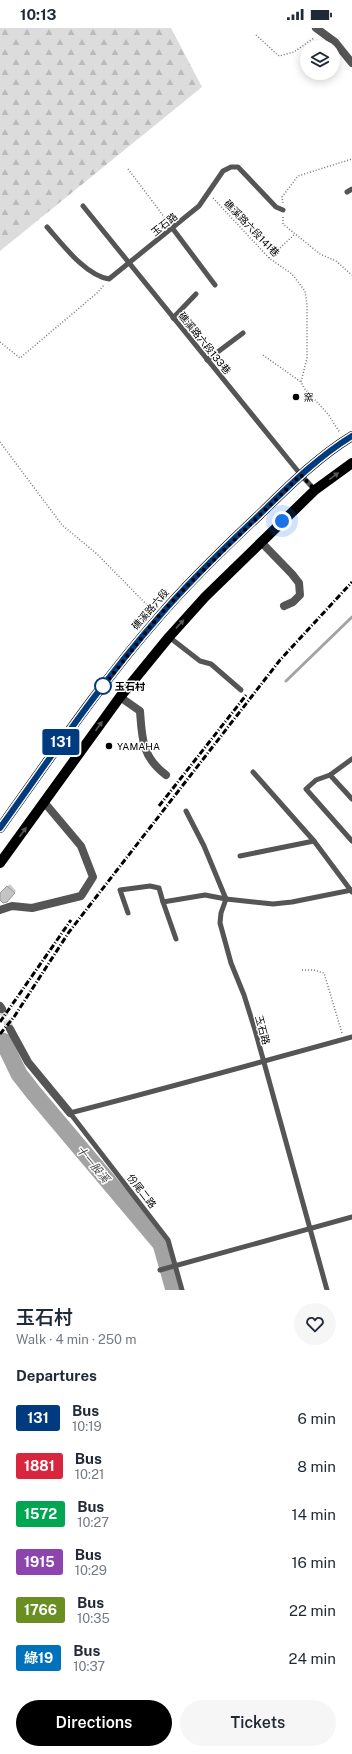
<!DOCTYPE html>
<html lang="en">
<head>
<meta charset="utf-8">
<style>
	:root { --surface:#fff; --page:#f6f6f7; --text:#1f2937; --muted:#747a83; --accent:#000 }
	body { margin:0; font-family:"Public Sans","Noto Sans TC",sans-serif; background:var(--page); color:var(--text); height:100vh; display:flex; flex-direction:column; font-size:15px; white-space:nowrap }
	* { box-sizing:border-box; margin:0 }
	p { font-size:13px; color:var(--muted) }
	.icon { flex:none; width:22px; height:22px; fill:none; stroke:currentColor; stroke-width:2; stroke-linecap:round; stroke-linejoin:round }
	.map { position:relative; height:1262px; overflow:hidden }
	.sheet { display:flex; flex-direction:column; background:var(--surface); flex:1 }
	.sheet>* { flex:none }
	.badge { padding:0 8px; border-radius:3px; font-size:14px; line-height:26px }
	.buttons { position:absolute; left:300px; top:12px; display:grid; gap:8px }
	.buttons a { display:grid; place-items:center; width:40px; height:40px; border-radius:50%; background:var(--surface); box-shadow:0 2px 10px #0003; font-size:20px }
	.you { position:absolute; width:20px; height:20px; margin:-10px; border:3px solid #fff; border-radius:50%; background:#1a73e8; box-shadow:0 0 0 6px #1a73e833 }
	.map>.badge { position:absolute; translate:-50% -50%; box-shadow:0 0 0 2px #fff }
	h2 { padding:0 16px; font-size:15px; line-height:36px }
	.round { display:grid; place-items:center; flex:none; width:42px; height:42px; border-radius:21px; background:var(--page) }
	.headline { display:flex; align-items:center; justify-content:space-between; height:68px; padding:0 16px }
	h1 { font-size:19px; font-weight:600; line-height:30px }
	.cta { display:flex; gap:8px; margin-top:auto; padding:8px 16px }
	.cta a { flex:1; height:46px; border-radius:24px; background:var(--accent); color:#fff; font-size:16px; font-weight:600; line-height:46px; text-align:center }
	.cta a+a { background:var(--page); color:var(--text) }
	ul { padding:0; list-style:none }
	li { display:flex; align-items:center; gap:12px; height:48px; padding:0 16px }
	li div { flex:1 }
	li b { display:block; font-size:15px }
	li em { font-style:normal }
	li .badge { min-width:44px; font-weight:700; text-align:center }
	.status { display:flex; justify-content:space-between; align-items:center; height:28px; padding:0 20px; background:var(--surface); direction:ltr }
	.status svg { height:11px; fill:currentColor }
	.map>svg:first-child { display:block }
</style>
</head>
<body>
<div class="status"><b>10:13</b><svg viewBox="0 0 49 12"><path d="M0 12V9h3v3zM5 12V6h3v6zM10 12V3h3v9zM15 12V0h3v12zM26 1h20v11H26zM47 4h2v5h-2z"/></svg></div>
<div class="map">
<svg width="352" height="1262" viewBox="0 0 352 1262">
	<defs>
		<pattern id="forest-firs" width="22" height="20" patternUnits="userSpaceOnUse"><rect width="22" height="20" fill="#dcdcdc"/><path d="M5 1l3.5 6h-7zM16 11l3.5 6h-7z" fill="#bbb"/></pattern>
	</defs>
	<rect width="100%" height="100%" fill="#fff"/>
	<polygon fill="url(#forest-firs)" points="0,0 171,0 202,59 0,223"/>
	<polygon fill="#0003" points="10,856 16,863 6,873 0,871 0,866"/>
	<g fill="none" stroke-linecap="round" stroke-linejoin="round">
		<polyline stroke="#a3a3a3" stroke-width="3" points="286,653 352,589"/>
		<polyline stroke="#a3a3a3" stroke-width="17" points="3,1013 19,1046 33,1064 161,1216 174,1262"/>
	</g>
	<polygon fill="#c4c4c4" stroke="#999" points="7,858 15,865 7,874 3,875 0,872 0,865"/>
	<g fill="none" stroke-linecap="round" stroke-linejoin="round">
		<polyline stroke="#d9d9d9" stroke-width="8" stroke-dasharray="8 4" stroke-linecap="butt" points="2,981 10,1001"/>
		<g stroke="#777" stroke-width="1.5" stroke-dasharray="1 2" stroke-linecap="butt">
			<polyline points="256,7 279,28 294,24 314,10"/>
			<polyline points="128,141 168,194"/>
			<polyline points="213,170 269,230 292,246 305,263 307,277 307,330 301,354 304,360 328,386 340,405"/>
			<polyline points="283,175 282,169 298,148 352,131"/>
			<polyline points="283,189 283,196 320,226 336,233 352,247"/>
			<polyline points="269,230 295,206"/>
			<polyline points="0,314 20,330 97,265 104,257"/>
			<polyline points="263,327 301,354"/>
			<polyline points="0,414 62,497 97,526 152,582"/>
			<polyline points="302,942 313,942 324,945 342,1005"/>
		</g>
		<g stroke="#555" stroke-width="5">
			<polyline points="347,164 352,161"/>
			<polyline points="83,178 301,447 315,462"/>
			<path d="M 47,199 C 62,216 86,248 109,251 L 199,178 L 223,143 L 231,139 L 238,139 L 276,179 L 283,182"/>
			<polyline points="173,201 215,257"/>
			<polyline points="173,290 196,266"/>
			<polyline points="207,332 243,305"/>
			<polyline points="169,609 200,633 211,636 241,662"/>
			<polyline points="352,731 330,747 352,771"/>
			<polyline points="253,744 314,813 352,864"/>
			<polyline points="330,747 316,752 306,761 352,813"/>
			<polyline points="186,783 204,818 226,871"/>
			<polyline points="240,828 314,813"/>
			<polyline points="163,874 176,911"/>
			<polyline points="128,885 120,862 150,858 159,860 163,874 205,867 226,871"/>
			<polyline points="160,1242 352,1189"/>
			<path d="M 182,1262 L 168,1212 L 70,1085 C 164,1061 258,1035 352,1009"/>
			<polyline points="327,1262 255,1002 244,967 231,935 220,895 221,885 226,871 273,876 292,874 352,862"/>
		</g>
		<g stroke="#555" stroke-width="8">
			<polyline points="316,0 335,14 352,35"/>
			<polyline points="261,514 292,546 299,555 300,567 293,574 284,578"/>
			<path d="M 120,669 L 140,683 C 142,711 142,729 166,747"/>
			<polyline points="0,882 12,878 32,880 81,868 93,849 81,818 44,774"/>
			<polyline points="0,978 2,981"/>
			<polyline points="10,1001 28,1034 70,1085"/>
		</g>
		<g stroke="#000" stroke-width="10">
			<path d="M 0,800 C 51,729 100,656 158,590 C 188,555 222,522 256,490 C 286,461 316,430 352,408"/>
			<polyline points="0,835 120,669 169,609 205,569 315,462 352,435"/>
		</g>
		<g stroke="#000" stroke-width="3" stroke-dasharray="6 2 1 2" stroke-linecap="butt">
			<polyline points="159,778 247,666"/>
			<polyline points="0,994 71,892"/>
			<polyline points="0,1006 14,989 69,904 280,632 352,554"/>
		</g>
	</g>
	<defs><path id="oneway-solid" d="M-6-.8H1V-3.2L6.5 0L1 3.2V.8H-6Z"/></defs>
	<g fill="#595959">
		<use href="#oneway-solid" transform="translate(334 448) rotate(-36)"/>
		<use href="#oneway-solid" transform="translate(180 596) rotate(-47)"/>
		<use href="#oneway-solid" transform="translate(99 698) rotate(-54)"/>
		<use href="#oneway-solid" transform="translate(23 804) rotate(-55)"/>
	</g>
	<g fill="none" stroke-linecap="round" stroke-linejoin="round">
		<defs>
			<path id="line" d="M 0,800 C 51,729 100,656 158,590 C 188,555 222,522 256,490 C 286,461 316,430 352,408"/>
		</defs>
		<use href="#line" stroke="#fff" stroke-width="9"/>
		<use href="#line" stroke="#003b80" stroke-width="6"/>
		<polyline stroke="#000" stroke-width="4" stroke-dasharray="0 7.2" points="103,658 102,660 158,589 190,555 301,447 315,462 282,493"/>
	</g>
	<g fill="#000" stroke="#fff" stroke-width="1.5">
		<circle cx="296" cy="369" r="4"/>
		<circle cx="109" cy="718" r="4"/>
	</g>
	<circle fill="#fff" stroke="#003b80" stroke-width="2" cx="103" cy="658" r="8"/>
	<g text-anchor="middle" stroke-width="3" stroke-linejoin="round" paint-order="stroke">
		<g font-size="10" fill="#000" stroke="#fff">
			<text transform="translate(164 196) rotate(-39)" y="4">玉石路</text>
			<text transform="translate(252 200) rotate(46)" y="4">礁溪路六段141巷</text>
			<text transform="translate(205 315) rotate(51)" y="4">礁溪路六段133巷</text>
			<text transform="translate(150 581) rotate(-49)" y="4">礁溪路六段</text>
			<text transform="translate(263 1002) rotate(75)" y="4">玉石路</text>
			<text transform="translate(142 1163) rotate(52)" y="4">份尾二路</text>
		</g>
		<g font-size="10" fill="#000" stroke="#fff" text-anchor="start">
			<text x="304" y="373">窯</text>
			<text x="117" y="722">YAMAHA</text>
		</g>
		<g font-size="10" font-weight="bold" fill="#000" stroke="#fff" text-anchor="start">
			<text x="115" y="662">玉石村</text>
		</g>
		<g font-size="11" font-style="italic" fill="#444" stroke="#fff">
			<text transform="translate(93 1136) rotate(50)" y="4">十一股溪</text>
		</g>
	</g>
</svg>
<div class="buttons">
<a><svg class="icon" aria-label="layers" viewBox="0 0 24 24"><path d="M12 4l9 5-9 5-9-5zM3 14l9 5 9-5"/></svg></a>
</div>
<div class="you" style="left:282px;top:493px"></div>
<b class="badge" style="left:61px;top:714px;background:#003b80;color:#fff">131</b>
</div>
<section class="sheet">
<div class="headline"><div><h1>玉石村</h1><p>Walk · 4 min · 250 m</p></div><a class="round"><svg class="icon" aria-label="heart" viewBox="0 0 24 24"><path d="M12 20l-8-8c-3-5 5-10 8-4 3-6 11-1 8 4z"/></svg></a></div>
<h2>Departures</h2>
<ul>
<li><span class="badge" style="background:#003b80;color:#fff">131</span><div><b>Bus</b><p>10:19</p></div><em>6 min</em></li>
<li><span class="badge" style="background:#d7263d;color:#fff">1881</span><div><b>Bus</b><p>10:21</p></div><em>8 min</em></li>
<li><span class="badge" style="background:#00a651;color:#fff">1572</span><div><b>Bus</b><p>10:27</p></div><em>14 min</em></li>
<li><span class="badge" style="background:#8e44ad;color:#fff">1915</span><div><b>Bus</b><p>10:29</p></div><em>16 min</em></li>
<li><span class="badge" style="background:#6b8e23;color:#fff">1766</span><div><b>Bus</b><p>10:35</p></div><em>22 min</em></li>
<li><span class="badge" style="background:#0072bc;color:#fff">綠19</span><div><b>Bus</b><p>10:37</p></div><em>24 min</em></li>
</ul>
<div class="cta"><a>Directions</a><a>Tickets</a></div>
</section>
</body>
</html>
